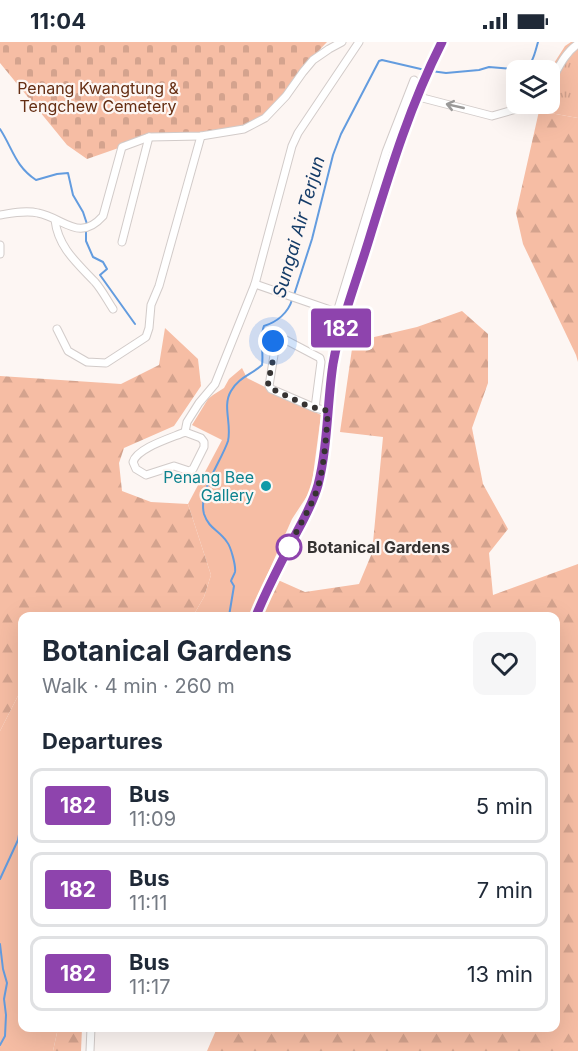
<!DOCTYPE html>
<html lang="en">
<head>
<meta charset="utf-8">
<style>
	:root { --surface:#fff; --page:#f6f6f7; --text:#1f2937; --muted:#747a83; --line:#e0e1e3 }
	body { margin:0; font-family:Inter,sans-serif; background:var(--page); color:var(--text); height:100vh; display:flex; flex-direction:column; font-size:22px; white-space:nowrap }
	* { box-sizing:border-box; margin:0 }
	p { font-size:20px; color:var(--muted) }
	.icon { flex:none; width:33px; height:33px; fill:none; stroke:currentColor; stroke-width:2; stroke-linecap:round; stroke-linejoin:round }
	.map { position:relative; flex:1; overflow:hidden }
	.drawer { position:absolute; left:18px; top:570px; width:542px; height:420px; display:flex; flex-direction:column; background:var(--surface); border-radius:12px; box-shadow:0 6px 24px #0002 }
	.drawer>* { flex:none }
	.badge { padding:0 12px; border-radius:4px; font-size:21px; line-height:39px }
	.fabs { position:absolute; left:506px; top:18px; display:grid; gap:12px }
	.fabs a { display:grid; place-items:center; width:54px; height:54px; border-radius:12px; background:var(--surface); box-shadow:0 6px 24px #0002; font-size:30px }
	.you { position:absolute; width:30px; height:30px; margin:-15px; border:4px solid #fff; border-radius:50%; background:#1a73e8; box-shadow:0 0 0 9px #1a73e833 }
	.map>.badge { position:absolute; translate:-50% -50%; box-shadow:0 0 0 3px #fff }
	h2 { padding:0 24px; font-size:22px; line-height:54px }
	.round { display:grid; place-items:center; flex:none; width:63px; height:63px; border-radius:12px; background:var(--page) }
	.headline { display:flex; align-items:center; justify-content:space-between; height:102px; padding:0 24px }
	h1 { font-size:28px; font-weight:700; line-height:45px }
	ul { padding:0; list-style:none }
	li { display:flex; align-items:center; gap:18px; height:75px; margin:0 12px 9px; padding:0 12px; border:3px solid var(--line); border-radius:12px }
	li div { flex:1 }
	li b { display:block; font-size:22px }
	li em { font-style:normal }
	li .badge { min-width:66px; font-weight:700; text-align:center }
	.status { display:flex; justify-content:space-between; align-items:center; height:42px; padding:0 30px; background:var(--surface); direction:ltr }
	.status svg { height:16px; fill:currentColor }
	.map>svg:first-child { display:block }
</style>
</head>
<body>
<div class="status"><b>11:04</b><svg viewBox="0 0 49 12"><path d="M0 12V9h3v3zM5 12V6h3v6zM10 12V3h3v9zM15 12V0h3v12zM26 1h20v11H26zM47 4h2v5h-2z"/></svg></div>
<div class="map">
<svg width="578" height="1009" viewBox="0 0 578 1009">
	<defs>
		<pattern id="forest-firs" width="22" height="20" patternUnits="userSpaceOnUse" patternTransform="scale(1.5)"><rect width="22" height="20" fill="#f6bda4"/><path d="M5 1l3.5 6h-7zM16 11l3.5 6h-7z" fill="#d4a38e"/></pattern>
		<pattern id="cemetery-stones" width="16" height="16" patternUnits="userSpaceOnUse" patternTransform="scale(1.5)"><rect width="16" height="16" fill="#f6bda4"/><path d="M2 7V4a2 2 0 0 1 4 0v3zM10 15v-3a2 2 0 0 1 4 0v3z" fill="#d4a38e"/></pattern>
		<pattern id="park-tufts" width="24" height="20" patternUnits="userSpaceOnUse" patternTransform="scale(1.5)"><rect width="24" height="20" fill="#f6bda4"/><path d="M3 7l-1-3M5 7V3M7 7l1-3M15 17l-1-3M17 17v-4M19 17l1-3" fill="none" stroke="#d4a38e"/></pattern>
	</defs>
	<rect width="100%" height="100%" fill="#fdf6f3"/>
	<g fill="#f6bda4">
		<polygon points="242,326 247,336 321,373 311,448 292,477 249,574 193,574 204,555 211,533 188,462 222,398 192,383 208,357 213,353 224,346 229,337"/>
		<polygon points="20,594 22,594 22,986 58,986 53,1009 0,1009 0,689 21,648"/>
	</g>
	<g fill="url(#forest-firs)">
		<polygon points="539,69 578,76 578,320 576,313 523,202 516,171"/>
		<polygon points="462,269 488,292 488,341 472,386 483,442 508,487 489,511 493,553 578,522 578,1009 207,1009 217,986 555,986 555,574 262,574 278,538 305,550 359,542 372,511 383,395 340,390 353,300 417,285"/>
		<polygon points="165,286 198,317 201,344 174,384 124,406 119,421 122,449 151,460 188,462 211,533 204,555 193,574 22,574 22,594 20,594 21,648 0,689 0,334 121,342 159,323"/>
		<polygon points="58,986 82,986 81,1009 53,1009"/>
	</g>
	<polygon fill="url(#cemetery-stones)" points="0,0 327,0 307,21 272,67 249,86 207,95 153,94 87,117 67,103 0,21"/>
	<polygon fill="url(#park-tufts)" points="571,0 578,0 578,76 539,69 534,62 549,62 549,29 565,4"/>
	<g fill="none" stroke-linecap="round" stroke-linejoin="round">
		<g stroke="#639cdf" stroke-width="2">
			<path d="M 431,29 L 446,31 L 479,28 L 489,25 L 523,28 C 533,23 535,10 538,0"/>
			<path d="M 0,87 C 13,107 15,124 36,138 L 57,132 L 68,131 L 73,153 L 83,170 L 87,182"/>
			<polyline points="86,188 86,199 93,215 103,220 107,227 100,233 135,282"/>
			<polyline points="294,253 312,197 333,113 341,92 379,19 382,18 425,28"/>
			<path d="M 229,574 L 234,544 L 231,539 C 232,536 234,533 235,530 C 236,524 231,505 227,500 C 219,488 209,487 204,472 C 198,449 221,420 228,399 C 232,382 222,364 231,349 C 239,335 251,333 262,323 C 264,309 259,296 264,284 C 277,280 288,271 292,258"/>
			<polyline points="0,837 18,798 20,787 22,783"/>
			<polyline points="0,902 3,927 7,941 4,957 6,973 5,994 0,1003"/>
		</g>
		<defs>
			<g id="minor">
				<path d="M 549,43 C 557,29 564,11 578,2"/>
				<polyline points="415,54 492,74 534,62"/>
				<path d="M 0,173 C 12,171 26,168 38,171 C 64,176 79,201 103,174 L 122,105 L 149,95 L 201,94 L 244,87 L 265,76 L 286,54 L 303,30 L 313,18 L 329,7 L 342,0"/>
				<path d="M 55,178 C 58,205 77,221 95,240 C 102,248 107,258 113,267"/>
				<polyline points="122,200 149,95"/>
				<polyline points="0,203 0,212"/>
				<polyline points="255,242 339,271"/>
				<polyline points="337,270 386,110 414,38"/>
				<polyline points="57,287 68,309 87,320 106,321 146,295 149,286 151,263 159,244 201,94"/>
				<polyline points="315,366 271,347 269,344 274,313 273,303 275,296 282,296 320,316 321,320 315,366 328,369"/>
				<polyline points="185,390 187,380 199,361 215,342 255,242 292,104 298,91 359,0"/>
				<path d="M 185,390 L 201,396 L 204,400 L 204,405 L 193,427 L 189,429 L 174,424 L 146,433 L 136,427 L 133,420 C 137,406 171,396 185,390 Z"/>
				<polyline points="90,1009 91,986"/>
			</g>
			<polyline id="tertiary" points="256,574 263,556 310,465 317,446 324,416 333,322 344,273 395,114 432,21 443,0"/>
		</defs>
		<use href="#minor" stroke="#d2cbc9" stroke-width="9"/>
		<use href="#tertiary" stroke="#d2cbc9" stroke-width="10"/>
		<use href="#minor" stroke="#fff" stroke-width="7"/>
		<use href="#tertiary" stroke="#fff" stroke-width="8"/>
	</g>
	<defs><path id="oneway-shaft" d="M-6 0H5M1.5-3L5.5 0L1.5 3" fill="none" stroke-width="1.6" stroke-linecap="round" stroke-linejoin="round" transform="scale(1.5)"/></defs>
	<use stroke="#9a9998" href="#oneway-shaft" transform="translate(455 64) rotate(-167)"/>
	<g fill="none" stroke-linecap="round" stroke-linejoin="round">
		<defs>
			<path id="line" d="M 256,574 C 265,551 277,528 289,505 C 299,485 312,465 318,443 C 328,404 327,362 333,322 C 341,277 358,235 371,191 C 391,126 411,61 442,0"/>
		</defs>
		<use href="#line" stroke="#fff" stroke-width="14"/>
		<use href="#line" stroke="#8e44ad" stroke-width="9"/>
		<path stroke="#363332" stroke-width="6" stroke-dasharray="0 10.8" d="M 273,299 L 274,313 L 268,341 L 270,346 L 308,364 L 328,369 C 326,394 325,420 318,445 C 311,466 298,485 289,505"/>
	</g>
	<circle fill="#0f9aa8" stroke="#fdf6f3" stroke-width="2" cx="266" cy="444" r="6"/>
	<circle fill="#fff" stroke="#8e44ad" stroke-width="3" cx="289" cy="505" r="12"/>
	<g text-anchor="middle" stroke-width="4.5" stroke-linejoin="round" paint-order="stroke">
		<g font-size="16" fill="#652e13" stroke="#fdf6f3">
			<text x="98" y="52">Penang Kwangtung &amp;<tspan x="98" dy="18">Tengchew Cemetery</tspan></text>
		</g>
		<g font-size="16" fill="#0d838f" stroke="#fdf6f3" text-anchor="end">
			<text x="254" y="441">Penang Bee<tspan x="254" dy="18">Gallery</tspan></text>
		</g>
		<g font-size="16" font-weight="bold" fill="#363332" stroke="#fdf6f3" text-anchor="start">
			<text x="307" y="511">Botanical Gardens</text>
		</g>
		<g font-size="18" font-style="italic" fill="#153c68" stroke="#fdf6f3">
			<text transform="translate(299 185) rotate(-74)" y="6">Sungai Air Terjun</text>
		</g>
	</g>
</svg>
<div class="fabs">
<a><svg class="icon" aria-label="layers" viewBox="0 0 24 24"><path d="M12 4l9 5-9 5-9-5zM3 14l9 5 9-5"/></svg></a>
</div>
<div class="you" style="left:273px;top:299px"></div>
<b class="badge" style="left:341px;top:286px;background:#8e44ad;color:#fff">182</b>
<section class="drawer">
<div class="headline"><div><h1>Botanical Gardens</h1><p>Walk · 4 min · 260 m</p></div><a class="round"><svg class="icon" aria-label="heart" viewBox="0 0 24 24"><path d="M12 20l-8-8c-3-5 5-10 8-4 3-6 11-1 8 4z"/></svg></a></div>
<h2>Departures</h2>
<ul>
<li><span class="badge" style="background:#8e44ad;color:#fff">182</span><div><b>Bus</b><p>11:09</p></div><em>5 min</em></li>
<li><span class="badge" style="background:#8e44ad;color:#fff">182</span><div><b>Bus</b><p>11:11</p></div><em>7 min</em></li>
<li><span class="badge" style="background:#8e44ad;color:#fff">182</span><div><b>Bus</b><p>11:17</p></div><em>13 min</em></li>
</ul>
</section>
</div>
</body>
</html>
